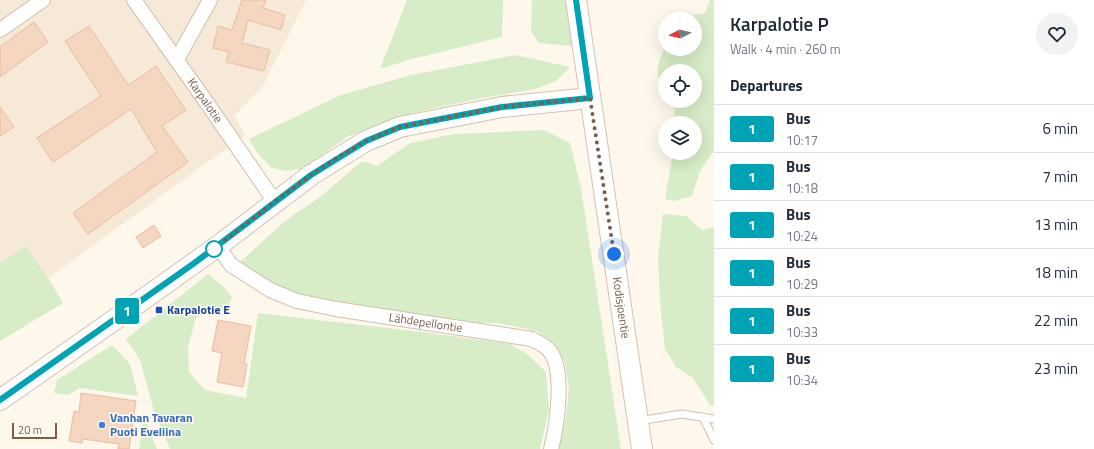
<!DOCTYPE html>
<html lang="en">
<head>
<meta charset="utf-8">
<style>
	:root { --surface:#fff; --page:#f2f2f3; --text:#1f2937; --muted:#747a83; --line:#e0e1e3 }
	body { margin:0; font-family:"Titillium Web",sans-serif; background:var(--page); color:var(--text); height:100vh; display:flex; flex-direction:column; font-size:15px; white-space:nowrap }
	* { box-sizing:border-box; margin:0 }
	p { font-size:13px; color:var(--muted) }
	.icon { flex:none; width:22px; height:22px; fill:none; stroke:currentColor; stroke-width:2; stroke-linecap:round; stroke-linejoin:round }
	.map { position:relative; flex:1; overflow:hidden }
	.panel { display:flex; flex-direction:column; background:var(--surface); width:380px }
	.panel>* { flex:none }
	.badge { padding:0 8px; border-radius:3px; font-size:14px; line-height:26px }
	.needle { width:26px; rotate:263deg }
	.controls { position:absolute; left:658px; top:12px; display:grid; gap:8px }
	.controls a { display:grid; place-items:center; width:44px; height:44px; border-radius:50%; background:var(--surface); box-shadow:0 4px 16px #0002; font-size:20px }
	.scale { position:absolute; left:12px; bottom:10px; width:45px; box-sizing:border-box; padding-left:4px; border:2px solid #7c5d4b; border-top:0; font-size:11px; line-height:14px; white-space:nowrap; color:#7c5d4b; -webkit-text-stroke:3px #fffaf2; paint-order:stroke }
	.you { position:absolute; width:20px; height:20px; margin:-10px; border:3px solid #fff; border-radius:50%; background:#1a73e8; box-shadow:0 0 0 6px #1a73e833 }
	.map>.badge { position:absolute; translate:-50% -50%; box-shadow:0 0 0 2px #fff }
	h2 { padding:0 16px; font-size:15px; line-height:36px }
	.round { display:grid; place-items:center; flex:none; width:42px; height:42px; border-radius:21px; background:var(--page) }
	.headline { display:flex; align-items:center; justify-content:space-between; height:68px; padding:0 16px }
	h1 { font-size:19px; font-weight:600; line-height:30px }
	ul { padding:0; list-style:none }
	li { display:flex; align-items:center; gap:12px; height:48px; padding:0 16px; border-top:1px solid var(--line) }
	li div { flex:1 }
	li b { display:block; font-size:15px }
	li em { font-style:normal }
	li .badge { min-width:44px; font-weight:700; text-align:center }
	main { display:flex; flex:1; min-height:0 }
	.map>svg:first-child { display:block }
</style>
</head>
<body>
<main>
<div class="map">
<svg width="714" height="449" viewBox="0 0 714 449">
	<rect width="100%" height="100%" fill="#fef7eb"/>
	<polygon fill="#f6e9d8" points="0,0 306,0 263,86 234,116 245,135 48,278 26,246 0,263"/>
	<g fill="#d6edc7">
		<polygon points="407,0 503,0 502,37 412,59 380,69"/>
		<polygon points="532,0 566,0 572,46 539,43 531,32"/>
		<path d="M 710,0 L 714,0 L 714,150 L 700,171 L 692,196 L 674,201 L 665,199 L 673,153 L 695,153 L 695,123 L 674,123 L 675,103 L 674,101 L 695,101 L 695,71 L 665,71 L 665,89 C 653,73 658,63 665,46 L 665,49 L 695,49 L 695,19 L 686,19 L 689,16 L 705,13 Z"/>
		<polygon points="515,55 570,67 555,82 531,90 482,98 412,113 347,137 302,169 286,171 270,167 256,151 249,139 341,95 411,75"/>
		<polygon points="544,130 570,143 581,188 621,449 559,449 566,417 569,389 565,364 555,344 537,331 498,323 470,323 355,306 293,295 262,279 239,263 285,221 321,196 362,161 377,166 410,143 454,134"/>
		<polygon points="663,214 686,216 702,230 714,227 714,406 710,405 693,378 676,367 665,349 660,301 658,258"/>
		<polygon points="26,246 48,278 63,303 0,341 0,263"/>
		<polygon points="208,274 224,287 232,298 225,311 211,308 196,318 188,346 189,372 205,390 246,398 258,313 422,332 510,344 527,354 546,372 549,410 540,449 170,449 154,411 140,360 126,339"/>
		<polygon points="112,345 130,364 138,396 80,388 68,395 54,393 57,380"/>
		<polygon points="144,416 157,449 139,449"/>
	</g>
	<g fill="#f5d6c0" stroke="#e9bda0">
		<polygon points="242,0 266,0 263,8 285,15 281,30 248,20 242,43 270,50 264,71 226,62 229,52 213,48 218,26 232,30"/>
		<polygon points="34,22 48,42 0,77 0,47"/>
		<polygon points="89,26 128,85 147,73 147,72 156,66 186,110 162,126 188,162 88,234 73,213 157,152 131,109 53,162 37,138 101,96 65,41"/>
		<polygon points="0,107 14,127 0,136"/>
		<polygon points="154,225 161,236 143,248 136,237"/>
		<polygon points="218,320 251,326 244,364 247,364 243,387 217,382 222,353 212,351"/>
		<polygon points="81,393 136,401 129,449 118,449 119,444 83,439 82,443 69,441 74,411 79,412"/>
	</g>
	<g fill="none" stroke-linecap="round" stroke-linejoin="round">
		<defs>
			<g id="lane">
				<polyline points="703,417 714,440"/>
				<polyline points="638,421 682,414 714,419"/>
			</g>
			<g id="street">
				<path id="s1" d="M 134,0 L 207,103 L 275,202"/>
				<polyline points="0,30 43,0"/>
				<polyline points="177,59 210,0"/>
				<path id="s2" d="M 218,246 L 231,265 L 270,290 L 297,301 L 336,309 L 532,339 C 537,342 544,345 548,349 C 566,367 557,426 551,449"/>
			</g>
			<g id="secondary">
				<path id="s3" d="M 576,0 L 642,449"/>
				<polyline points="0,400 117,318 218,246 311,175 366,141 400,127 502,107 590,98"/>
			</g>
		</defs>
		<use href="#lane" stroke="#d2bfae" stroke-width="9"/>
		<use href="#street" stroke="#d2bfae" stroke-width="16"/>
		<use href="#secondary" stroke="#d7c1ae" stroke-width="22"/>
		<use href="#lane" stroke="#fff" stroke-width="7"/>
		<use href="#street" stroke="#fff" stroke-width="14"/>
		<use href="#secondary" stroke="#fff" stroke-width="20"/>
	</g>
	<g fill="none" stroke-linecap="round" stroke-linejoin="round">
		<defs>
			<polyline id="line" points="0,400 193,264 311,175 366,141 400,127 502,107 590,98 576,0"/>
		</defs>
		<use href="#line" stroke="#fff" stroke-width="9"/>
		<use href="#line" stroke="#00a3b4" stroke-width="6"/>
		<polyline stroke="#7c5d4b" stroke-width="4" stroke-dasharray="0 7.2" points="214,249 274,202 311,175 338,157 366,141 400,127 502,107 590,98 614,254"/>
	</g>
	<circle fill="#fff" stroke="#00a3b4" stroke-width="2" cx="214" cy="249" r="8"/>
	<rect fill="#1a4fb4" stroke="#fffaf2" stroke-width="1.5" x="155" y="306" width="8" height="8" rx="2"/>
	<circle fill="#3f7fe0" stroke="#fffaf2" stroke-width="1.5" cx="102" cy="425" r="4"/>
	<g text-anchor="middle" stroke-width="3" stroke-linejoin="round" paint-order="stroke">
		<g font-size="12" fill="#7c5d4b" stroke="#fffaf2">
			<text dy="4" stroke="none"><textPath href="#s1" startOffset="123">Karpalotie</textPath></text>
			<text dy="4" stroke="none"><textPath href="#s3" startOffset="311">Kodisjoentie</textPath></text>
			<text dy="4" stroke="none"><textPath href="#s2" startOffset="229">Lähdepellontie</textPath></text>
		</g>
		<g font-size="12" font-weight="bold" fill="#164399" stroke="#fffaf2" text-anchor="start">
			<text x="167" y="314">Karpalotie E</text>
		</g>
		<g font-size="12" font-weight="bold" fill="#366cbe" stroke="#fffaf2" text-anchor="start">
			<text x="110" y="422">Vanhan Tavaran<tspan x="110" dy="14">Puoti Eveliina</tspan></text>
		</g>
	</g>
</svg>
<div class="controls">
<a><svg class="needle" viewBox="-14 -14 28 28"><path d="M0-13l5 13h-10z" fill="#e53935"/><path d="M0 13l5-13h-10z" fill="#747a83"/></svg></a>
<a><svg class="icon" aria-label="locate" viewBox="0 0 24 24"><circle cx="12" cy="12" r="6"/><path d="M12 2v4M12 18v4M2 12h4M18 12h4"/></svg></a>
<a><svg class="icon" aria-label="layers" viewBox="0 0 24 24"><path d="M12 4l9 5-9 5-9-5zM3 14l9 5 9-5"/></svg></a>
</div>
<div class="scale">20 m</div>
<div class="you" style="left:614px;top:254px"></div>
<b class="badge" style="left:127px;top:311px;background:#00a3b4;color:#fff">1</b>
</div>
<section class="panel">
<div class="headline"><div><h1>Karpalotie P</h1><p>Walk · 4 min · 260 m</p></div><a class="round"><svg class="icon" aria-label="heart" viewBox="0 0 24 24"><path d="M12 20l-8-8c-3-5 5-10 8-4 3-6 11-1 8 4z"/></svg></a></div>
<h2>Departures</h2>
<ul>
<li><span class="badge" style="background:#00a3b4;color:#fff">1</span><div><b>Bus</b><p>10:17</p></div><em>6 min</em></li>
<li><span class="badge" style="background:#00a3b4;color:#fff">1</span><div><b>Bus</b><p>10:18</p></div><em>7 min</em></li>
<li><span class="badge" style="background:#00a3b4;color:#fff">1</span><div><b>Bus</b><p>10:24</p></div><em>13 min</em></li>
<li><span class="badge" style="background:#00a3b4;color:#fff">1</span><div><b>Bus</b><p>10:29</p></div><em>18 min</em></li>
<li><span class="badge" style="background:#00a3b4;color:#fff">1</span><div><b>Bus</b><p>10:33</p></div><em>22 min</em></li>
<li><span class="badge" style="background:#00a3b4;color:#fff">1</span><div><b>Bus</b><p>10:34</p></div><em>23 min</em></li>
</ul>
</section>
</main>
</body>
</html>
